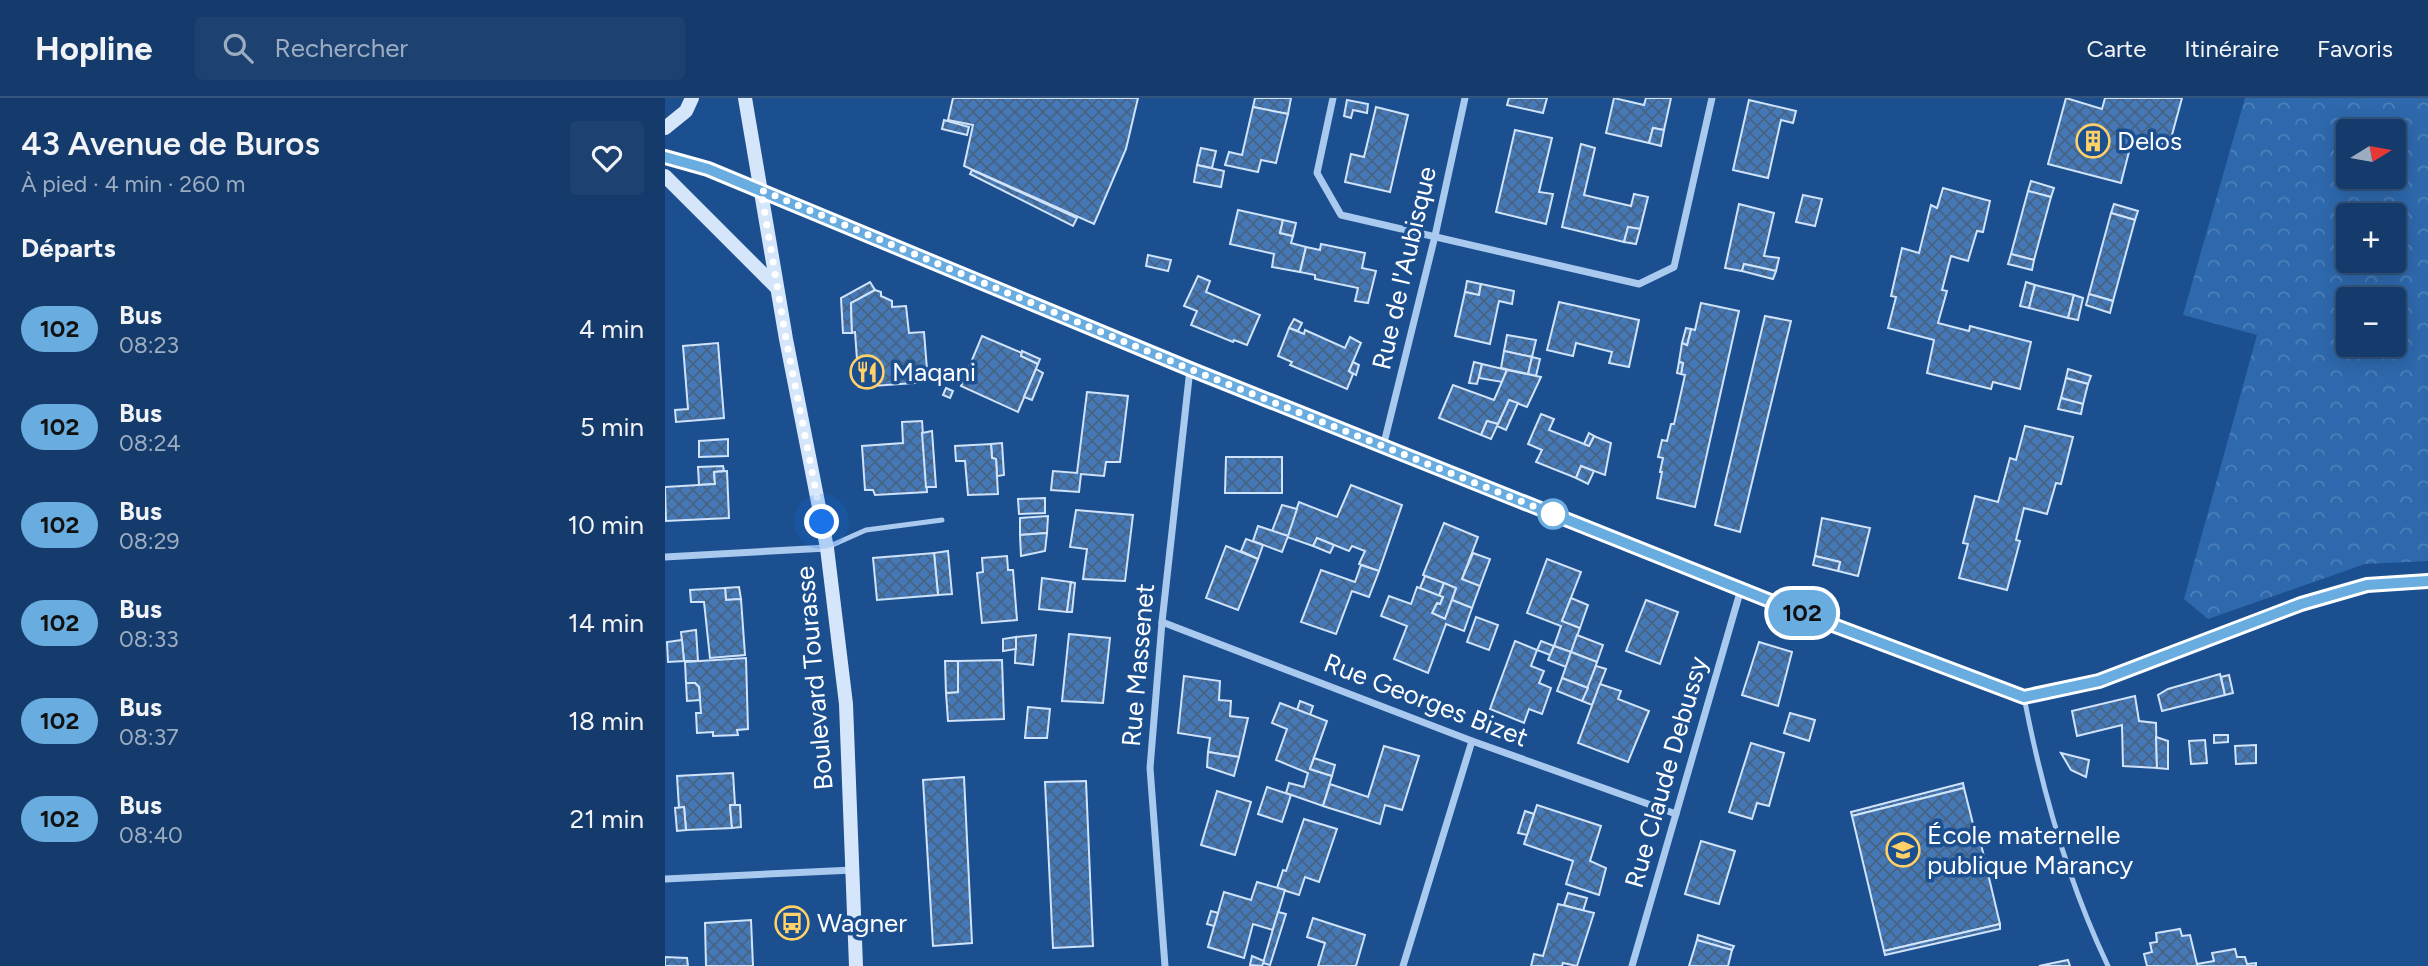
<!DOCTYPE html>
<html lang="fr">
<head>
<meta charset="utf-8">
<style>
	:root { --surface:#143b6b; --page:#1d4271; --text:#f1f3f6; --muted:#9dadc1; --line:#33557e }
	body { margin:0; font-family:Figtree,sans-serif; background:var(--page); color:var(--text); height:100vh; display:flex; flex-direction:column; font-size:26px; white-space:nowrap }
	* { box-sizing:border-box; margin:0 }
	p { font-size:23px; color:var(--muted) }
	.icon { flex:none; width:38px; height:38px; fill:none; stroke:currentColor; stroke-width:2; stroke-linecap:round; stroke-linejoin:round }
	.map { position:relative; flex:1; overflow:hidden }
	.details { display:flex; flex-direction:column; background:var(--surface); width:665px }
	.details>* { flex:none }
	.badge { padding:0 14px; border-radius:23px; font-size:24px; line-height:46px }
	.needle { width:46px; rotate:79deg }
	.buttons { position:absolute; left:1671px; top:21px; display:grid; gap:14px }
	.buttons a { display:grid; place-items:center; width:70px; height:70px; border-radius:7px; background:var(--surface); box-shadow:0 4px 18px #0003,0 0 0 2px var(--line); font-size:35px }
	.you { position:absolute; width:35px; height:35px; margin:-18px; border:5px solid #fff; border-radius:50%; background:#1a73e8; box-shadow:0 0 0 10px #1a73e833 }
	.map>.badge { position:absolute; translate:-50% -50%; box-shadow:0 0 0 4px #fff }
	h2 { padding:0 21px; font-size:26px; line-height:63px }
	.round { display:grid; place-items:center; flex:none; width:74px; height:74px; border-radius:7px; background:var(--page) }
	.head { display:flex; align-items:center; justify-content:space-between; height:119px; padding:0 21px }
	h1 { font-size:33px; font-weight:600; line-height:52px }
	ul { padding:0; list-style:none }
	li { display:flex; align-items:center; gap:21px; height:98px; padding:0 21px }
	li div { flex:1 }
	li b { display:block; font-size:26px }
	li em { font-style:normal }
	li .badge { min-width:77px; font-weight:700; text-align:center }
	header { display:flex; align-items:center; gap:42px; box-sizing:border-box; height:98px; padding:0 35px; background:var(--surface); border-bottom:2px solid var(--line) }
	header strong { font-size:33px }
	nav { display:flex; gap:38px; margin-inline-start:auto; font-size:24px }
	.search { width:490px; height:63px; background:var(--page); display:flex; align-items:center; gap:18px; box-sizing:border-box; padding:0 24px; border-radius:7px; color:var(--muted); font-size:26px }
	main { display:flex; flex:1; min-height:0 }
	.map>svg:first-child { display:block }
</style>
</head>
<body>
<header>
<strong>Hopline</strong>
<div class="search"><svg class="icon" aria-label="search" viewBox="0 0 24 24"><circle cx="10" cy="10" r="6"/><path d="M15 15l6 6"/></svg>Rechercher</div>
<nav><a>Carte</a><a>Itinéraire</a><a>Favoris</a></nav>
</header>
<main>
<section class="details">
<div class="head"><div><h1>43 Avenue de Buros</h1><p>À pied · 4 min · 260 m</p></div><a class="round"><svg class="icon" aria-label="heart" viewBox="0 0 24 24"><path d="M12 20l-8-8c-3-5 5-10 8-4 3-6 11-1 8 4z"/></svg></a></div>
<h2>Départs</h2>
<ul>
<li><span class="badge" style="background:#69acdf;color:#111">102</span><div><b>Bus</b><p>08:23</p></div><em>4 min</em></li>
<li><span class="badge" style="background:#69acdf;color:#111">102</span><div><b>Bus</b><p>08:24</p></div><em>5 min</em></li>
<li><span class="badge" style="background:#69acdf;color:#111">102</span><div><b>Bus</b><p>08:29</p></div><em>10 min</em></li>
<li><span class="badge" style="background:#69acdf;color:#111">102</span><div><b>Bus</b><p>08:33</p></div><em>14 min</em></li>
<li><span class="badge" style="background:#69acdf;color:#111">102</span><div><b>Bus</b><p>08:37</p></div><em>18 min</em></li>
<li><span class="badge" style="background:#69acdf;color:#111">102</span><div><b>Bus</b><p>08:40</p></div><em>21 min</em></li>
</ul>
</section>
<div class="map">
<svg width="1763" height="868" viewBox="0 0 1763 868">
	<defs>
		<pattern id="forest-crowns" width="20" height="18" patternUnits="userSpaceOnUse" patternTransform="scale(1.75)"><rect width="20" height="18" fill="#2e69ad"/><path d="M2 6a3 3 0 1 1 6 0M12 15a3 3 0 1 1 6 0" fill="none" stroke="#4d80b9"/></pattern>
		<pattern id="building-cross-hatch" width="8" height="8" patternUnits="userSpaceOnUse" patternTransform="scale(1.75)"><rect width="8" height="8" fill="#4478b7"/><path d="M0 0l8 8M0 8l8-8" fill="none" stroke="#486282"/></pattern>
	</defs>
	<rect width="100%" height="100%" fill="#1b4f8f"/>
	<path fill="url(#forest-crowns)" fill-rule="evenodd" d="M 1580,0 L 1763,0 L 1763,463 L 1700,466 L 1543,521 L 1519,501 L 1592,237 L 1518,217 ZM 1684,33 L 1729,33 L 1729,79 L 1684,79 ZM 1684,117 L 1729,117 L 1729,163 L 1684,163 ZM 1684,201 L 1729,201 L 1729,247 L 1684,247 Z"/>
	<g fill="url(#building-cross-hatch)" stroke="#cfe3fa" stroke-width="2">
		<polygon points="288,0 473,0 461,51 429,126 299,68 308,27 283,22"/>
		<polygon points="590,0 626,0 623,16 588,9"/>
		<polygon points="844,0 882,0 878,15 842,7"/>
		<polygon points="949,0 979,7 981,0 1006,0 999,32 988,30 984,45 941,35"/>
		<polygon points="1401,0 1437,11 1440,0 1517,0 1504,48 1468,38 1456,85 1383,66"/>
		<polygon points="682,2 703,6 702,15 688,12 686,20 679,18"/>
		<polygon points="1084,2 1131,13 1128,25 1116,22 1103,80 1068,72"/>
		<polygon points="588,9 623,16 611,65 596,62 593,74 560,67 564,54 577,57"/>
		<polygon points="711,9 743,17 725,94 680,84 686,56 699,59"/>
		<polygon points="279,22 304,29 302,37 277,31"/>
		<polygon points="988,30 999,32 996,48 984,45"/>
		<polygon points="850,32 887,40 874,94 888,96 881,126 831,114"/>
		<polygon points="916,46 930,50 919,97 966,108 969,96 983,99 975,131 963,129 959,144 897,129"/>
		<polygon points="536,50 551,53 547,70 532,67"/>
		<polygon points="532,67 559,73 556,89 529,84"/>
		<polygon points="307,72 412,120 408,128 305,76"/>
		<polygon points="1366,83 1389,90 1386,99 1363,93"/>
		<polygon points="1278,90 1325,103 1318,134 1312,133 1303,163 1286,158 1277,192 1282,193 1273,225 1304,233 1305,228 1366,244 1355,291 1328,284 1326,291 1262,275 1269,242 1223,230 1231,199 1226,198 1237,150 1254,155 1266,107 1272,110"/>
		<polygon points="1363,93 1386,99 1369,162 1346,156"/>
		<polygon points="1138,97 1157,101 1150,128 1131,124"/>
		<polygon points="1074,106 1109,115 1099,158 1114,160 1111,173 1079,166 1077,173 1060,170"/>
		<polygon points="1449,106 1473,113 1470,122 1446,115"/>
		<polygon points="573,112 618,122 615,135 628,138 626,145 641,149 635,174 607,169 609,156 565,146"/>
		<polygon points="1446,115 1470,122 1448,203 1424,196"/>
		<polygon points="618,122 631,125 628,138 615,135"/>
		<polygon points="963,129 975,131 971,146 959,144"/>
		<polygon points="656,146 700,155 697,170 711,173 703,205 690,203 693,190 650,181 650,177 635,174 641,149 655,152"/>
		<polygon points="1346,156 1369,162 1367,172 1343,166"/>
		<polygon points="483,157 506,162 503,173 481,168"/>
		<polygon points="1079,166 1111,173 1108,181 1077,173"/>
		<polygon points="533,178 545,183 541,194 595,217 582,247 569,242 568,244 526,227 532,213 519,208"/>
		<polygon points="802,183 816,186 814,197 800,194"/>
		<polygon points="205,184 210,192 186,205 187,235 178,235 176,200"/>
		<polygon points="1361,184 1370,187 1364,210 1355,208"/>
		<polygon points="816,186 849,193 847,206 834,203 825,246 790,238 800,194 814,197"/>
		<polygon points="1370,187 1409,197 1403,220 1364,210"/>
		<polygon points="210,192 216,194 216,198 227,203 227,209 241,208 244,235 259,234 263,284 194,289 190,234 187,235 186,205"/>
		<polygon points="1424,196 1448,203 1445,215 1421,207"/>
		<polygon points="1409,197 1418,200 1413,222 1403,220"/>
		<polygon points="894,204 974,222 964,269 944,265 947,254 911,245 908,258 882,252"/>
		<polygon points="1036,205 1074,213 1030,409 992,400 997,374 995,374 998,360 993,359 997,342 1002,343 1006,326 1009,326 1020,277 1016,276 1018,265 1014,264 1017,245 1022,247 1026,231 1030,232"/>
		<polygon points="1100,218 1126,223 1075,434 1050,427"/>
		<polygon points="629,221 637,225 633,233 624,230"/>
		<polygon points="624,230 639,236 640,232 680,250 685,239 696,245 684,273 688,276 682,291 625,267 627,264 613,258"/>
		<polygon points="1021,230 1026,231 1022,247 1017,245"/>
		<polygon points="842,237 871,242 867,259 839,253"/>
		<polygon points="317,238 357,255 356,258 373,266 353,314 296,288"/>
		<polygon points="53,245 59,320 11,324 10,312 23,311 18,248"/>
		<polygon points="357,253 375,261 373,266 356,258"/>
		<polygon points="839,253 867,259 863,276 836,270"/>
		<polygon points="867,259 875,261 871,278 863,276"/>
		<polygon points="688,264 694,267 691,277 684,273"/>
		<polygon points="809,264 817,266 812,286 804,285"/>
		<polygon points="1014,264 1018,265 1016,276 1012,275"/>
		<polygon points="817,266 842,272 837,284 814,280"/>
		<polygon points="371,271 378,275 367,302 359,299"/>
		<polygon points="1403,271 1426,278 1423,286 1401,280"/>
		<polygon points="842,272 876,279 862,309 844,302 833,326 822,323 816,337 774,320 788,287 829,302"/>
		<polygon points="1401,280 1423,286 1418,306 1396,300"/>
		<polygon points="281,290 288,293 285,300 278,297"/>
		<polygon points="422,294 463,298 455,364 441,364 439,378 416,376 414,394 386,392 388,373 412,375"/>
		<polygon points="1396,300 1418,306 1416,316 1393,311"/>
		<polygon points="844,302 853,305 841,332 832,328 826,341 816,337 822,323 833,326"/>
		<polygon points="876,316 889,321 884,332 924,348 929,338 946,345 940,377 916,368 911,380 871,364 877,352 863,346"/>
		<polygon points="257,323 262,394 210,397 208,392 200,392 197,348 238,345 237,324"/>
		<polygon points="1360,328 1408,339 1396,386 1391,385 1382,416 1359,410 1351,442 1355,443 1342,492 1294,480 1303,446 1298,445 1310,398 1333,404 1345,360 1351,362"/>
		<polygon points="267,333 271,389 261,389 257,335"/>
		<polygon points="924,335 929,338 924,348 919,346"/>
		<polygon points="63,341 63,358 34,359 34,343"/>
		<polygon points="337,345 339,377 332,378 331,361 327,360 326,346"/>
		<polygon points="326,346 327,360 331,361 333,396 303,397 300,363 291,363 290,348"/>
		<polygon points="561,359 617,359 617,395 560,395"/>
		<polygon points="58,368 59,373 49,374 50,386 34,387 33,369"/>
		<polygon points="916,368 929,373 923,386 911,380"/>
		<polygon points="62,373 64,420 1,423 0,389 50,386 49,374"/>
		<polygon points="686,387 737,407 714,473 694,466 700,453 687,448 684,453 652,440 648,448 622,439 634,404 672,419"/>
		<polygon points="380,400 380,415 354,416 353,401"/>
		<polygon points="617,407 632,411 623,438 607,433"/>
		<polygon points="411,412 468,417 460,483 418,481 422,451 405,449"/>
		<polygon points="383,418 382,435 355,437 355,420"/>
		<polygon points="1157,420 1205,430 1193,478 1173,473 1175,464 1150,458"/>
		<polygon points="779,425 813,439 797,481 815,488 807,510 787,502 791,490 758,477"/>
		<polygon points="593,428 623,438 617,454 588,443"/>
		<polygon points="382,435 380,453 356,458 355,437"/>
		<polygon points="652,440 669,447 665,455 648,448"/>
		<polygon points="581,441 598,447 593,461 576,453"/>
		<polygon points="561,448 593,461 573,512 541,500"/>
		<polygon points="283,453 287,496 273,497 269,455"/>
		<polygon points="269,455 273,497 212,502 208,460"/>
		<polygon points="808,455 825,461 815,488 797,481"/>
		<polygon points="342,458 343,472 348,472 352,522 317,525 312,475 318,474 317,460"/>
		<polygon points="1150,458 1175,464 1173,473 1148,467"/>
		<polygon points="882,461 916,474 897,523 915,530 906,554 889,548 896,528 862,515"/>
		<polygon points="696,467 714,473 704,499 687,493 671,536 636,524 656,472 690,484"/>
		<polygon points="760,478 779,485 774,498 755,490"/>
		<polygon points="377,480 406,484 402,514 374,511"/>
		<polygon points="406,484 410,485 407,514 402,514"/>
		<polygon points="779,485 791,490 780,521 767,515 772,505 775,506 778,499 774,498"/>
		<polygon points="74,489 76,501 61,502 60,490"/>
		<polygon points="752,489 778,499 775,506 772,505 767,515 780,521 787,502 807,510 799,533 781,526 763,575 729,561 742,528 716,518 724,498 746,506"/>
		<polygon points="60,490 61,502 76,501 80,557 45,560 39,504 26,504 25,492"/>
		<polygon points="906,500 923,507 915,530 897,523"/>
		<polygon points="981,502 1013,514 995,566 961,553"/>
		<polygon points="811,519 833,527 824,552 802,544"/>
		<polygon points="31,532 33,563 19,563 16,534"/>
		<polygon points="404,536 445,540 438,605 397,603"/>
		<polygon points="371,537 368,567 350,565 351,539"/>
		<polygon points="912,537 938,547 932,564 906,554"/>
		<polygon points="351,539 351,551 338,553 338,541"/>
		<polygon points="17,542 19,563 3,564 2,544"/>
		<polygon points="850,543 872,552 866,568 879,573 874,585 886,590 877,616 864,611 859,625 825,611"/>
		<polygon points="876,543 889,548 885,557 872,552"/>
		<polygon points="1094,544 1127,554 1113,608 1077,597"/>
		<polygon points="889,548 906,554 901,569 883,562"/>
		<polygon points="906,554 932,564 923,590 897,580"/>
		<polygon points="81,560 83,631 72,632 73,637 48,638 48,634 32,635 31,615 36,615 34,589 30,585 21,585 20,564"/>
		<polygon points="337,562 339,621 283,623 281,595 293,594 293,563"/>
		<polygon points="280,563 293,563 293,594 281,595"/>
		<polygon points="931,568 941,571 927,607 917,603"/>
		<polygon points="1555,576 1560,597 1497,613 1493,597 1503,591"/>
		<polygon points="1564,577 1568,595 1560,597 1556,579"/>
		<polygon points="519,578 555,583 554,602 566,603 565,618 583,620 574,659 543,654 545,640 513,635"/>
		<polygon points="897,580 923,590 917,603 892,593"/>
		<polygon points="21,585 30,585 34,589 35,602 22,603"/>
		<polygon points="935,586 956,593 953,601 984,613 963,664 913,645"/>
		<polygon points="1470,598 1474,623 1491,625 1492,670 1458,668 1457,627 1412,638 1407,613"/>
		<polygon points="635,603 648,608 645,617 632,612"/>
		<polygon points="615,605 662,623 645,671 667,678 658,708 621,695 624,685 639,689 643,675 611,662 622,631 607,625"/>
		<polygon points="363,609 385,611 382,640 360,640"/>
		<polygon points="1125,615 1150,622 1144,643 1119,635"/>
		<polygon points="1549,637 1563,637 1563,644 1549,645"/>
		<polygon points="1491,639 1503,643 1503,671 1492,670"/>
		<polygon points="1540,642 1542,665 1526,666 1524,643"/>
		<polygon points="1086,645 1119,655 1104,708 1092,705 1087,721 1064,714"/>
		<polygon points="1591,647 1591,665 1571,666 1570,648"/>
		<polygon points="719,648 754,658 737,712 720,707 715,726 658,708 665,686 703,699"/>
		<polygon points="543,654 574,659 569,678 542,669"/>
		<polygon points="1396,655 1424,662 1421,679 1406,672"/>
		<polygon points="649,660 670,667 667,678 645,671"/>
		<polygon points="68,675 70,707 65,707 67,730 21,732 19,709 14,710 12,678"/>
		<polygon points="299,679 307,845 268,848 258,682"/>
		<polygon points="421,683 428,848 388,850 380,684"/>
		<polygon points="1298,685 1299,690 1187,718 1186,714"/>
		<polygon points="602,689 626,697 617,724 593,716"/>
		<polygon points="1299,690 1312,742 1315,742 1335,826 1219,853 1187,718"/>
		<polygon points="552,693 586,704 570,757 536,747"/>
		<polygon points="65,707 75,707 76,729 67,730"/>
		<polygon points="872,707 936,728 925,763 941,770 934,797 901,786 908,763 859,746"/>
		<polygon points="19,709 21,732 12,733 10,710"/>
		<polygon points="860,713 869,716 862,737 853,735"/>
		<polygon points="639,721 672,731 654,784 640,779 634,797 612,790 618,772 621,773"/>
		<polygon points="1036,743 1070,753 1054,806 1020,796"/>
		<polygon points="592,784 620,792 608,832 588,826 579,860 543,849 559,794 586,802"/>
		<polygon points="903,795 922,800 918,813 899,807"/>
		<polygon points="893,806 929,815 912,868 898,865 897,868 866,868 869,856 878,858"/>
		<polygon points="546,813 553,815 549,828 542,826"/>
		<polygon points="613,814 621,816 605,867 598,865"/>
		<polygon points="648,820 700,837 691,868 653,868 660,845 642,839"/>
		<polygon points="86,822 88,868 41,868 40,825"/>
		<polygon points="1335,826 1335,831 1220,857 1219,853"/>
		<polygon points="1515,831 1517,838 1525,837 1532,866 1549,863 1547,855 1570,851 1572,859 1580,859 1582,866 1591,865 1591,868 1482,868 1479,856 1487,854 1485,845 1492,844 1491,835"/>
		<polygon points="1033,837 1069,848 1067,852 1032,842"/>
		<polygon points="1032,842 1067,852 1063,868 1024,868"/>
		<polygon points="587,858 599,863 597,868 585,867"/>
		<polygon points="0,859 22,860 23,868 0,868"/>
		<polygon points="1403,862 1405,868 1374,868 1388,865"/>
	</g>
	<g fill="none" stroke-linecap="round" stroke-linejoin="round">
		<g stroke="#a9c9ee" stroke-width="5">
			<polyline points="165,448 201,432 277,422"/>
			<path d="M 1359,599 C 1377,692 1402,782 1443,868"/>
		</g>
		<g stroke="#a9c9ee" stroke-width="7">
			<polyline points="668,0 652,75 676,117 974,186 1009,169 1047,0"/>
			<polyline points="97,92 525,271 1123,510 1359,599 1434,583 1636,506 1702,487 1763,483"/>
			<polyline points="718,349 770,138 800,0"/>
			<polyline points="0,459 162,450"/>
			<polyline points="497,524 807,643 1011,716"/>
			<polyline points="0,781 188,772"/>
			<polyline points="500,868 485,670 497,524 525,271"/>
			<polyline points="738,868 807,643"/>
			<polyline points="967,868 1076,491"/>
		</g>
		<polyline stroke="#a9c9ee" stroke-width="12" points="0,59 43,70 96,92"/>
		<g stroke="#d6e6fa" stroke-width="14">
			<polyline points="80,0 121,241 162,450 181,606 191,868"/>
			<polyline points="0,30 21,13 27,0"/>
			<polyline points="0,78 112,190"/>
		</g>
	</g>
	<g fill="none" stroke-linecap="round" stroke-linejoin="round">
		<defs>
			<polyline id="line" points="0,59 43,71 525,271 1123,510 1359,599 1434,583 1636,506 1702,487 1763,483"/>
		</defs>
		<use href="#line" stroke="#fff" stroke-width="16"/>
		<use href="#line" stroke="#69acdf" stroke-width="10"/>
		<polyline stroke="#fff" stroke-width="7" stroke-dasharray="0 12.6" points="157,424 121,241 96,92 525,271 888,416"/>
	</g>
	<defs>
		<symbol id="building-ring" viewBox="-11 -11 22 22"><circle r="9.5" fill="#1b4f8f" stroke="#ffd166" stroke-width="1.5"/><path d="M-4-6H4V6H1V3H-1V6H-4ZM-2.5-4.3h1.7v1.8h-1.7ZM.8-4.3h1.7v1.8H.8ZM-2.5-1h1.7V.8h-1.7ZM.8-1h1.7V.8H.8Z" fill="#ffd166"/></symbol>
		<symbol id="restaurant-ring" viewBox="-11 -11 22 22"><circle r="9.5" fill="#1b4f8f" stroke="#ffd166" stroke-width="1.5"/><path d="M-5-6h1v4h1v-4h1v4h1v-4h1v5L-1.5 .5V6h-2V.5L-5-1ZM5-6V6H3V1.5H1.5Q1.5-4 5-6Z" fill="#ffd166"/></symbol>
		<symbol id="school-ring" viewBox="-11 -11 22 22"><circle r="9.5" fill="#1b4f8f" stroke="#ffd166" stroke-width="1.5"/><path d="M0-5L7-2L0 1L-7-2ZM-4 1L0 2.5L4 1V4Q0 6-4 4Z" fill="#ffd166"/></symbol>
		<symbol id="bus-ring" viewBox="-11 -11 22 22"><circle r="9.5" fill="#1b4f8f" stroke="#ffd166" stroke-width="1.5"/><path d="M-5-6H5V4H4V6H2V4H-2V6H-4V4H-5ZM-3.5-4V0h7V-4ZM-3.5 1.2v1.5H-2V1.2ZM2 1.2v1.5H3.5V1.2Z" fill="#ffd166"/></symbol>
	</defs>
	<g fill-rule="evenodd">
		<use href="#building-ring" x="1409" y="24" width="38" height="38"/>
		<use href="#restaurant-ring" x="183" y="255" width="38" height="38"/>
		<use href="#school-ring" x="1219" y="733" width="38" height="38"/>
		<use href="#bus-ring" x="108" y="806" width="38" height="38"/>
	</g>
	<circle fill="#fff" stroke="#69acdf" stroke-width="3.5" cx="888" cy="416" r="14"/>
	<g text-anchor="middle" stroke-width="7" stroke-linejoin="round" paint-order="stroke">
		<g font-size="26" fill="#fff" stroke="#1b4f8f" text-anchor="start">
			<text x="1452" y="52">Delos</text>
			<text x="227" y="283">Maqani</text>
			<text x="1262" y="746">École maternelle<tspan x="1262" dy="30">publique Marancy</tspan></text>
			<text x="152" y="834">Wagner</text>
		</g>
		<g font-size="26" fill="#fff" stroke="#1b4f8f">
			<text transform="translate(739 170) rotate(-77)" y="9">Rue de l'Aubisque</text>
			<text transform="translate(473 567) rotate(-85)" y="9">Rue Massenet</text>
			<text transform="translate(149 580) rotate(-95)" y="9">Boulevard Tourasse</text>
			<text transform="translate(761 602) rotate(21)" y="9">Rue Georges Bizet</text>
			<text transform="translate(1001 674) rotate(-74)" y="9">Rue Claude Debussy</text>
		</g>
	</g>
</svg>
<div class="buttons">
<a><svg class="needle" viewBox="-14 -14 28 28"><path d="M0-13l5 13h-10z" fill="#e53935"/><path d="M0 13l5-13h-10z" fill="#9dadc1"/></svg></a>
<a>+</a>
<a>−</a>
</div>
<div class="you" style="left:157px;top:424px"></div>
<b class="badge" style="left:1137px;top:515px;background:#69acdf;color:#111">102</b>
</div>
</main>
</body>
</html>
